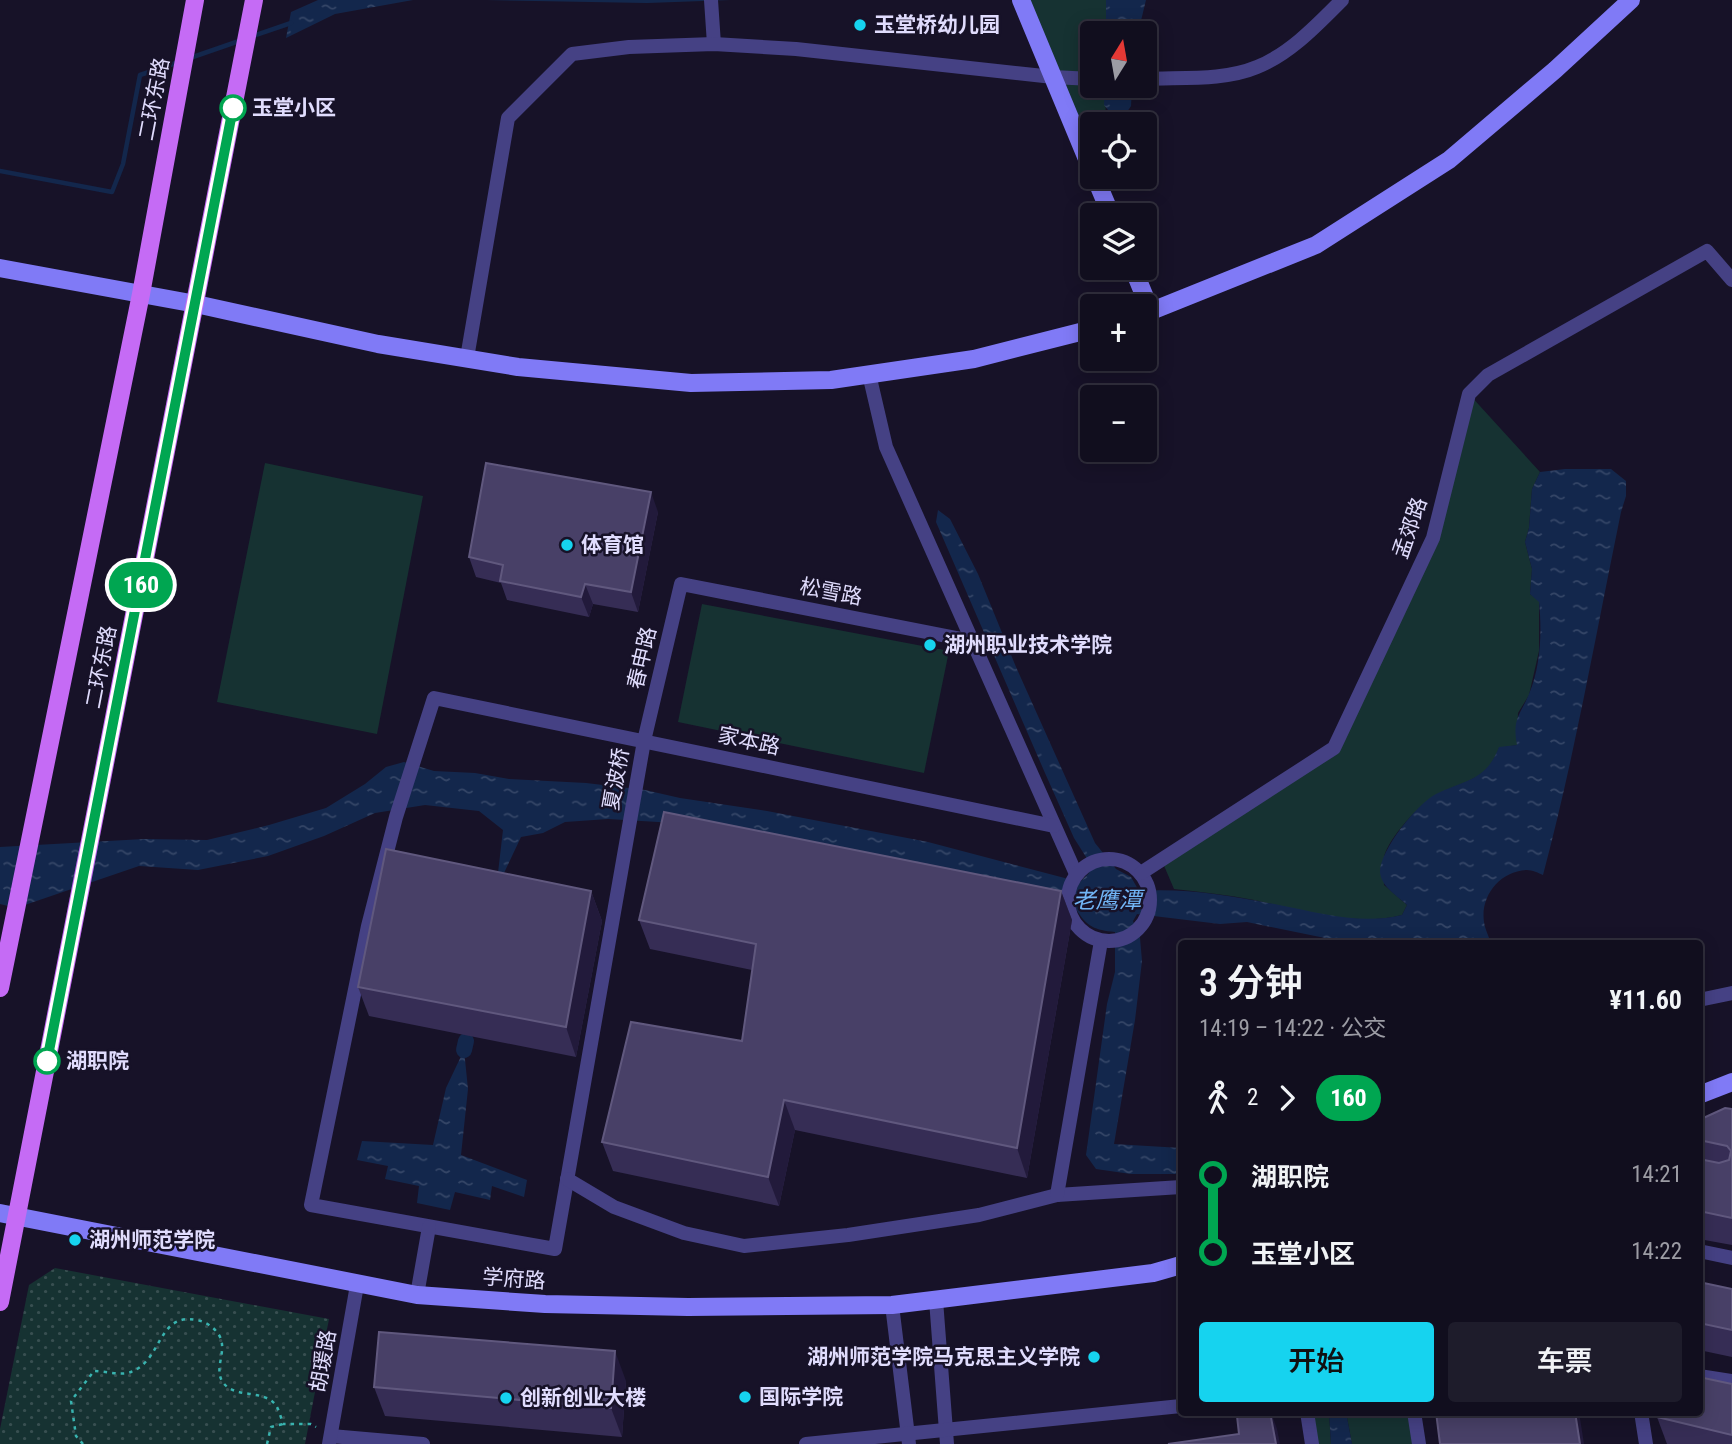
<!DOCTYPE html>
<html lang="zh">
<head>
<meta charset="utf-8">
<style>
	:root { --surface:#110e1e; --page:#1e1c2b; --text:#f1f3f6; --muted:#9c9ca4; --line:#302e3c; --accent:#16d3ef }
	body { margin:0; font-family:"Roboto Condensed","Noto Sans SC",sans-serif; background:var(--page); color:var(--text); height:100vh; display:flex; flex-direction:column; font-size:26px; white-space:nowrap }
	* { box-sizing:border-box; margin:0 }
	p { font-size:23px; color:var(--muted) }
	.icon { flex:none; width:38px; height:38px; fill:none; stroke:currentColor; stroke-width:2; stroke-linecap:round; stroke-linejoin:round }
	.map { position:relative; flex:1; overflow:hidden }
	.drawer { position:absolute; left:1178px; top:940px; width:525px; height:476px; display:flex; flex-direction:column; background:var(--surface); border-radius:7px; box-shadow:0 4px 18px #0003,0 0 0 2px var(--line) }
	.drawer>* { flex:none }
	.badge { padding:0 14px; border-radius:23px; font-size:24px; line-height:46px }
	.needle { width:46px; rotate:11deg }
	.controls { position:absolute; left:1080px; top:21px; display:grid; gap:14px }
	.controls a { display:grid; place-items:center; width:77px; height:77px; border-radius:7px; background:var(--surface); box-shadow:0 4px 18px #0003,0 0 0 2px var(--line); font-size:35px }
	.map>.badge { position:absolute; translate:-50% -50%; box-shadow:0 0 0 4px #fff }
	.legs { display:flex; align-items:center; gap:10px; height:77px; padding:0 21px; font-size:23px }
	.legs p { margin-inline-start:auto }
	.summary { display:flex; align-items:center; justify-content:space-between; height:119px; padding:0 21px }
	h1 { font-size:38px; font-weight:600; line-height:52px }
	.action { display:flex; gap:14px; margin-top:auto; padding:14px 21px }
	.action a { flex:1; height:80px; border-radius:7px; background:var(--accent); color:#111; font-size:28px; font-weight:600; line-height:80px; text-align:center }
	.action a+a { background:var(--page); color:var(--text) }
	ul { padding:0 21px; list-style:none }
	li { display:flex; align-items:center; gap:24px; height:77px; font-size:26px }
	li i { display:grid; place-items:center; width:10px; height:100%; margin:0 9px; background:currentColor }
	li i::after { content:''; width:18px; height:18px; margin:-9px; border:5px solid; border-radius:50%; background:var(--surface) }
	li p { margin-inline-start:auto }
	li:first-child i { background:linear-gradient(#0000 50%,currentColor 0) }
	li:last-child i { background:linear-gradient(currentColor 50%,#0000 0) }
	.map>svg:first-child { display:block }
</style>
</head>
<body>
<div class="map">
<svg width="1732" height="1444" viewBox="0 0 1732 1444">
	<defs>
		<pattern id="park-dots" width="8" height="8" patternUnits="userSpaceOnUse" patternTransform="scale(1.75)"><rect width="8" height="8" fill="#163232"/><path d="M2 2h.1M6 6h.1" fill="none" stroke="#384f51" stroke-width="1.8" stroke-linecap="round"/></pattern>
		<pattern id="water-ripples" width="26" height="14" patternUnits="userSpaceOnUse" patternTransform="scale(1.75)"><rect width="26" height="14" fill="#13274c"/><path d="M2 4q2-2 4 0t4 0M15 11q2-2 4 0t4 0" fill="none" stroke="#354667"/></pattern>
	</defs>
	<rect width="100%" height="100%" fill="#171228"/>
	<g fill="#163232">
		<polygon points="1021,0 1106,0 1106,33 1092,33 1092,86 1105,86 1106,124 1092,124 1092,171"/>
		<path d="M 1469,394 L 1540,472 L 1532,489 L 1529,528 L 1525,542 L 1532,569 L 1530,594 L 1539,601 L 1539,651 L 1529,695 L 1518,713 L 1517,745 L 1499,748 C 1486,782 1464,780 1436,795 C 1420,803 1388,839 1384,857 C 1383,866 1384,876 1384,885 L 1407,905 L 1402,915 C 1354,927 1302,910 1254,900 C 1228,895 1201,892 1174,889 L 1162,861 L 1334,748 L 1433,538 Z"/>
		<polygon points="265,463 423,496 377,734 217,702"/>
		<polygon points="702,604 949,651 924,773 678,722"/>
		<polygon points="1307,1412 1329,1412 1331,1444 1312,1444"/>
		<polygon points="1346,1412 1414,1412 1419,1444 1352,1444"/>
	</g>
	<polygon fill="url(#park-dots)" points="55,1268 329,1319 305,1444 0,1444 0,1429 29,1285"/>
	<g fill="url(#water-ripples)">
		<polygon points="318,0 413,0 335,14 286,38 291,12"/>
		<polygon points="487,0 730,0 647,3"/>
		<polygon points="1106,0 1146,0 1138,33 1106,33"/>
		<polygon points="1105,86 1132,86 1131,106 1119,124 1104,105"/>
		<path d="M 1565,469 L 1611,469 L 1626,481 L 1626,496 L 1621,512 C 1596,633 1575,755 1543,875 C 1539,873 1532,870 1527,870 C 1500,871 1480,896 1484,922 C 1485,929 1489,937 1491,943 L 1371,943 L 1325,938 L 1247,922 L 1220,924 L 1137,914 L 1133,921 L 1140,938 L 1142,961 L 1135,1020 L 1114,1144 L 1181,1148 L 1181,1174 L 1131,1174 L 1096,1169 L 1086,1155 L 1107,1004 L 1115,972 L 1115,932 C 1095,930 1087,927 1076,909 L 692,824 L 608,819 L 565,822 L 543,833 L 521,837 L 496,890 L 503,830 L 479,811 L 425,805 L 375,813 L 324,836 L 268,856 L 198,870 L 139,866 L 16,908 L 0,904 L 0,847 L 144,839 L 207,840 L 269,825 L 326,808 L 365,784 L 386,767 L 404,762 L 434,771 L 475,773 L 509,779 L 586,783 L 645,790 L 680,798 L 767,811 L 928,842 L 1080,882 L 1089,873 L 1086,857 L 1074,838 L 1045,773 L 936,522 L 938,510 L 950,519 L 978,574 L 1016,667 L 1095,843 L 1116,869 L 1131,877 L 1139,891 C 1187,888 1231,896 1279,905 C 1320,913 1361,925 1402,915 L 1407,905 C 1398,896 1381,887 1380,872 C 1380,850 1417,804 1436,794 C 1465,780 1486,781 1499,747 L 1517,745 C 1512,718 1520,716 1529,694 C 1541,666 1542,631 1539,602 L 1530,594 L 1532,569 L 1525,542 L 1529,528 L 1532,489 L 1540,472 Z"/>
		<polygon points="464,1050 468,1089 461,1155 527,1180 524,1197 492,1186 490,1200 455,1192 450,1210 417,1203 419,1186 385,1179 388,1166 357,1160 362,1141 433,1145 446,1088"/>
		<polygon points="1329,1412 1346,1412 1352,1444 1331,1444"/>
	</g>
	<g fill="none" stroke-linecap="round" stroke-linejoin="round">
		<g stroke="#13274c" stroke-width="4.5">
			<polyline points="253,36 291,23"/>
			<polyline points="190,58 242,40"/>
			<polyline points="0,171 112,192 123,164 140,75 179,62"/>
		</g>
		<polyline stroke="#13274c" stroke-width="16" points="464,1050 466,1041"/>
		<g stroke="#39b3af" stroke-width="2.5" stroke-dasharray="3.5 5" stroke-linecap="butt">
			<path d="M 83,1444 L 76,1436 L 71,1401 L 94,1371 C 104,1371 122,1376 131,1372 C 163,1360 157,1312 197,1320 C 206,1322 214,1327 219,1335 C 228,1350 214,1367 222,1381 C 233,1399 262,1389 275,1404 C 279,1409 281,1418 283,1424 L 311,1424 L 316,1427"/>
			<polyline points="267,1444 271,1427 283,1424"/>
		</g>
		<g stroke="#454184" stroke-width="14">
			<polyline points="711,0 714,44"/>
			<path d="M 1144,79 C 1180,77 1224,81 1257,67 C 1290,54 1318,24 1342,0"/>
			<polyline points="467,358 508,118 572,54 629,47 714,44 796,49 1053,77 1092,79"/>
			<polyline points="869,374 886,447 1076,874"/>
			<polyline points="972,641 681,584 644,741 555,1249 311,1205 368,926 396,817 434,698 1054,826"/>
			<circle cx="1109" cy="900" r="41"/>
			<polyline points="1141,873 1334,748 1433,538 1469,394 1488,375 1707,251 1732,280"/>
			<polyline points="1699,1000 1732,993"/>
			<polyline points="567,1179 614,1207 684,1233 744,1246 848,1235 979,1215 1057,1195 1181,1187"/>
			<polyline points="1057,1195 1101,941"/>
			<polyline points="1699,1251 1732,1258"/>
			<polyline points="417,1295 429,1227"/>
			<polyline points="936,1300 947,1444"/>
			<polyline points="892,1305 909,1444"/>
			<polyline points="1699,1376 1732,1381"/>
			<polyline points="1307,1412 1312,1444"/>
			<polyline points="1414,1412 1419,1444"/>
			<polyline points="1641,1412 1646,1444"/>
			<polyline points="331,1436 423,1444"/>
			<polyline points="329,1444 357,1285"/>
			<polyline points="806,1444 1181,1406"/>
		</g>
		<g stroke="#807af6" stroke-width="18">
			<polyline points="1021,0 1092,171"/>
			<polyline points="1095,177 1111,215"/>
			<polyline points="0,268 196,304 378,344 518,367 691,383 831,380 974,359 1092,329"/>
			<polyline points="1133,268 1151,312"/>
			<polyline points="1144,314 1316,245 1449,160 1555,70 1631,0"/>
			<polyline points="1699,1095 1732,1082"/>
			<polyline points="0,1213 417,1295 545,1304 688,1307 892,1305 1153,1273 1181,1265"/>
		</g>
		<g stroke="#c56bf5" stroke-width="18">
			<polyline points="0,988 141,294 195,0"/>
			<polyline points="0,1302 254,0"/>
		</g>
	</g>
	<g fill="#362d55">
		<polygon points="658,512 638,612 593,604 589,617 507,600 501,583 476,577 469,557"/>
		<polygon points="591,891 602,921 576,1057 369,1016 358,987"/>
		<polygon points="1061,891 1072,920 1027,1178 795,1130 779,1206 613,1171 602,1142 742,1041 752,970 650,949 639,920"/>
		<polygon points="1732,1109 1732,1245 1699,1239 1699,1120"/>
		<polygon points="1699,1282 1732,1289 1732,1357 1699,1350"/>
		<polygon points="626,1381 622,1437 385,1416 374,1387"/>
		<polygon points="1732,1384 1732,1444 1667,1444 1657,1417"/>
	</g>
	<g fill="#221a3b">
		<polygon points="651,492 658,512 638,612 631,592"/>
		<polygon points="585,584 593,604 589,617 581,597"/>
		<polygon points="591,891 602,921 576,1057 566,1027"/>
		<polygon points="1061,891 1072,920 1027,1178 1017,1148"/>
		<polygon points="784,1100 795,1130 779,1206 768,1177"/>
		<polygon points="615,1351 626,1381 622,1437 611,1408"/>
		<polygon points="1271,1412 1277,1429 1280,1444 1276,1444"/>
		<polygon points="1575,1412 1579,1412 1584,1444 1580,1444"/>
	</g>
	<g fill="#484067" stroke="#60587e" stroke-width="2">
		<polygon points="486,463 651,492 631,592 585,584 581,597 500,581 503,565 469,557"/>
		<polygon points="664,812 1061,891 1017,1148 784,1100 768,1177 602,1142 631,1022 742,1041 756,944 639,920"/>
		<polygon points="386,849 591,891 566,1027 358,987"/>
		<polygon points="1725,1108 1732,1109 1732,1218 1699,1211 1699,1159 1719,1163 1729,1160 1731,1151 1727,1146 1699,1140 1699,1120"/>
		<polygon points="1699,1282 1732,1289 1732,1330 1699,1323"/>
		<polygon points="379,1332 615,1351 611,1408 374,1387"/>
		<polygon points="1699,1377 1732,1384 1732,1435 1657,1417 1658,1412 1699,1412"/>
		<polygon points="1256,1412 1270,1412 1276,1444 1168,1444 1239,1434 1237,1416"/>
		<polygon points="1436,1412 1575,1412 1580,1444 1440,1444"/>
	</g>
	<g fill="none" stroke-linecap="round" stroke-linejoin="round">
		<defs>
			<polyline id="line-1" points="47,1061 233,108"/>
		</defs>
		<use href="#line-1" stroke="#fff" stroke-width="16"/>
		<use href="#line-1" stroke="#00a651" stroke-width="10"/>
	</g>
	<g fill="#16d3ef" stroke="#171228" stroke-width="2.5">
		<circle cx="860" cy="25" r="7"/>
		<circle cx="567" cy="545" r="7"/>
		<circle cx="930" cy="645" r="7"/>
		<circle cx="75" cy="1240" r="7"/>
		<circle cx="1094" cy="1357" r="7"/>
		<circle cx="745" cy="1397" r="7"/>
		<circle cx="506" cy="1398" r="7"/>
	</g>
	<g fill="#fff" stroke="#00a651" stroke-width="3.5">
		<circle cx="233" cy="108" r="12"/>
		<circle cx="47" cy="1061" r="12"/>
	</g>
	<g text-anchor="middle" stroke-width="5" stroke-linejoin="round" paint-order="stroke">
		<g font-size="21" font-weight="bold" fill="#e0dcfd" stroke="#171228" text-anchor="start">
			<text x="874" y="32">玉堂桥幼儿园</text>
			<text x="581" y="552">体育馆</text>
			<text x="944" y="652">湖州职业技术学院</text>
			<text x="89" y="1247">湖州师范学院</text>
			<text x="1080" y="1364" text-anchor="end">湖州师范学院马克思主义学院</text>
			<text x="759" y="1404">国际学院</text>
			<text x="520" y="1405">创新创业大楼</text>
		</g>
		<g font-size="21" fill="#e0dcfd" stroke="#171228">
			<text transform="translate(154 99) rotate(-79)" y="7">二环东路</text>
			<text transform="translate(1410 528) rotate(-71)" y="7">孟郊路</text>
			<text transform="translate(831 592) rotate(11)" y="7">松雪路</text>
			<text transform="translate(642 658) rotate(-77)" y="7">春申路</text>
			<text transform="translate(101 667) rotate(-79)" y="7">二环东路</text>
			<text transform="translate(749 741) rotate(12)" y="7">家本路</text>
			<text transform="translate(616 779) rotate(-80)" y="7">夏波桥</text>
			<text transform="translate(514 1279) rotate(4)" y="7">学府路</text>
			<text transform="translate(323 1361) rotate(-80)" y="7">胡瑗路</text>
		</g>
		<g font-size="21" font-weight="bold" fill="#e0dcfd" stroke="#171228" text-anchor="start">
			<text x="252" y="115">玉堂小区</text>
			<text x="66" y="1068">湖职院</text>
		</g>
		<g font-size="23" font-style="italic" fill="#71b4f5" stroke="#171228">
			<text x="1107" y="908">老鹰潭</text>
		</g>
	</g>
</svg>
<div class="controls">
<a><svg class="needle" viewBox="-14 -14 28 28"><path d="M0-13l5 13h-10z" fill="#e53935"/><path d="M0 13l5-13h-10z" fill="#9c9ca4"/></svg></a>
<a><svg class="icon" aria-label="locate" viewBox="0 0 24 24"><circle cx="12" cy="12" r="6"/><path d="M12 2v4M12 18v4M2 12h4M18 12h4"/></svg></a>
<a><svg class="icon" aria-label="layers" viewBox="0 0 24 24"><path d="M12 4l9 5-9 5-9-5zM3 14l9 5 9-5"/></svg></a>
<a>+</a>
<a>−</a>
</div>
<b class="badge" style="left:141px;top:585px;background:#00a651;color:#fff">160</b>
<section class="drawer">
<div class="summary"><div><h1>3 分钟</h1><p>14:19 – 14:22 · 公交</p></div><b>¥11.60</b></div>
<div class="legs"><svg class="icon" aria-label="walk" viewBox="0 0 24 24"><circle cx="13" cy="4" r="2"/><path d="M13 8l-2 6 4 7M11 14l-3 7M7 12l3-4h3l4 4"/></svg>2<svg class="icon" aria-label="forward" viewBox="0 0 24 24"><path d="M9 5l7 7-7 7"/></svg><b class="badge" style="background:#00a651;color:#fff">160</b></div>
<ul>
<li><i style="color:#00a651"></i><b>湖职院</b><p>14:21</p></li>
<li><i style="color:#00a651"></i><b>玉堂小区</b><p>14:22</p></li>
</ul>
<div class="action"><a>开始</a><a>车票</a></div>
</section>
</div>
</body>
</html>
